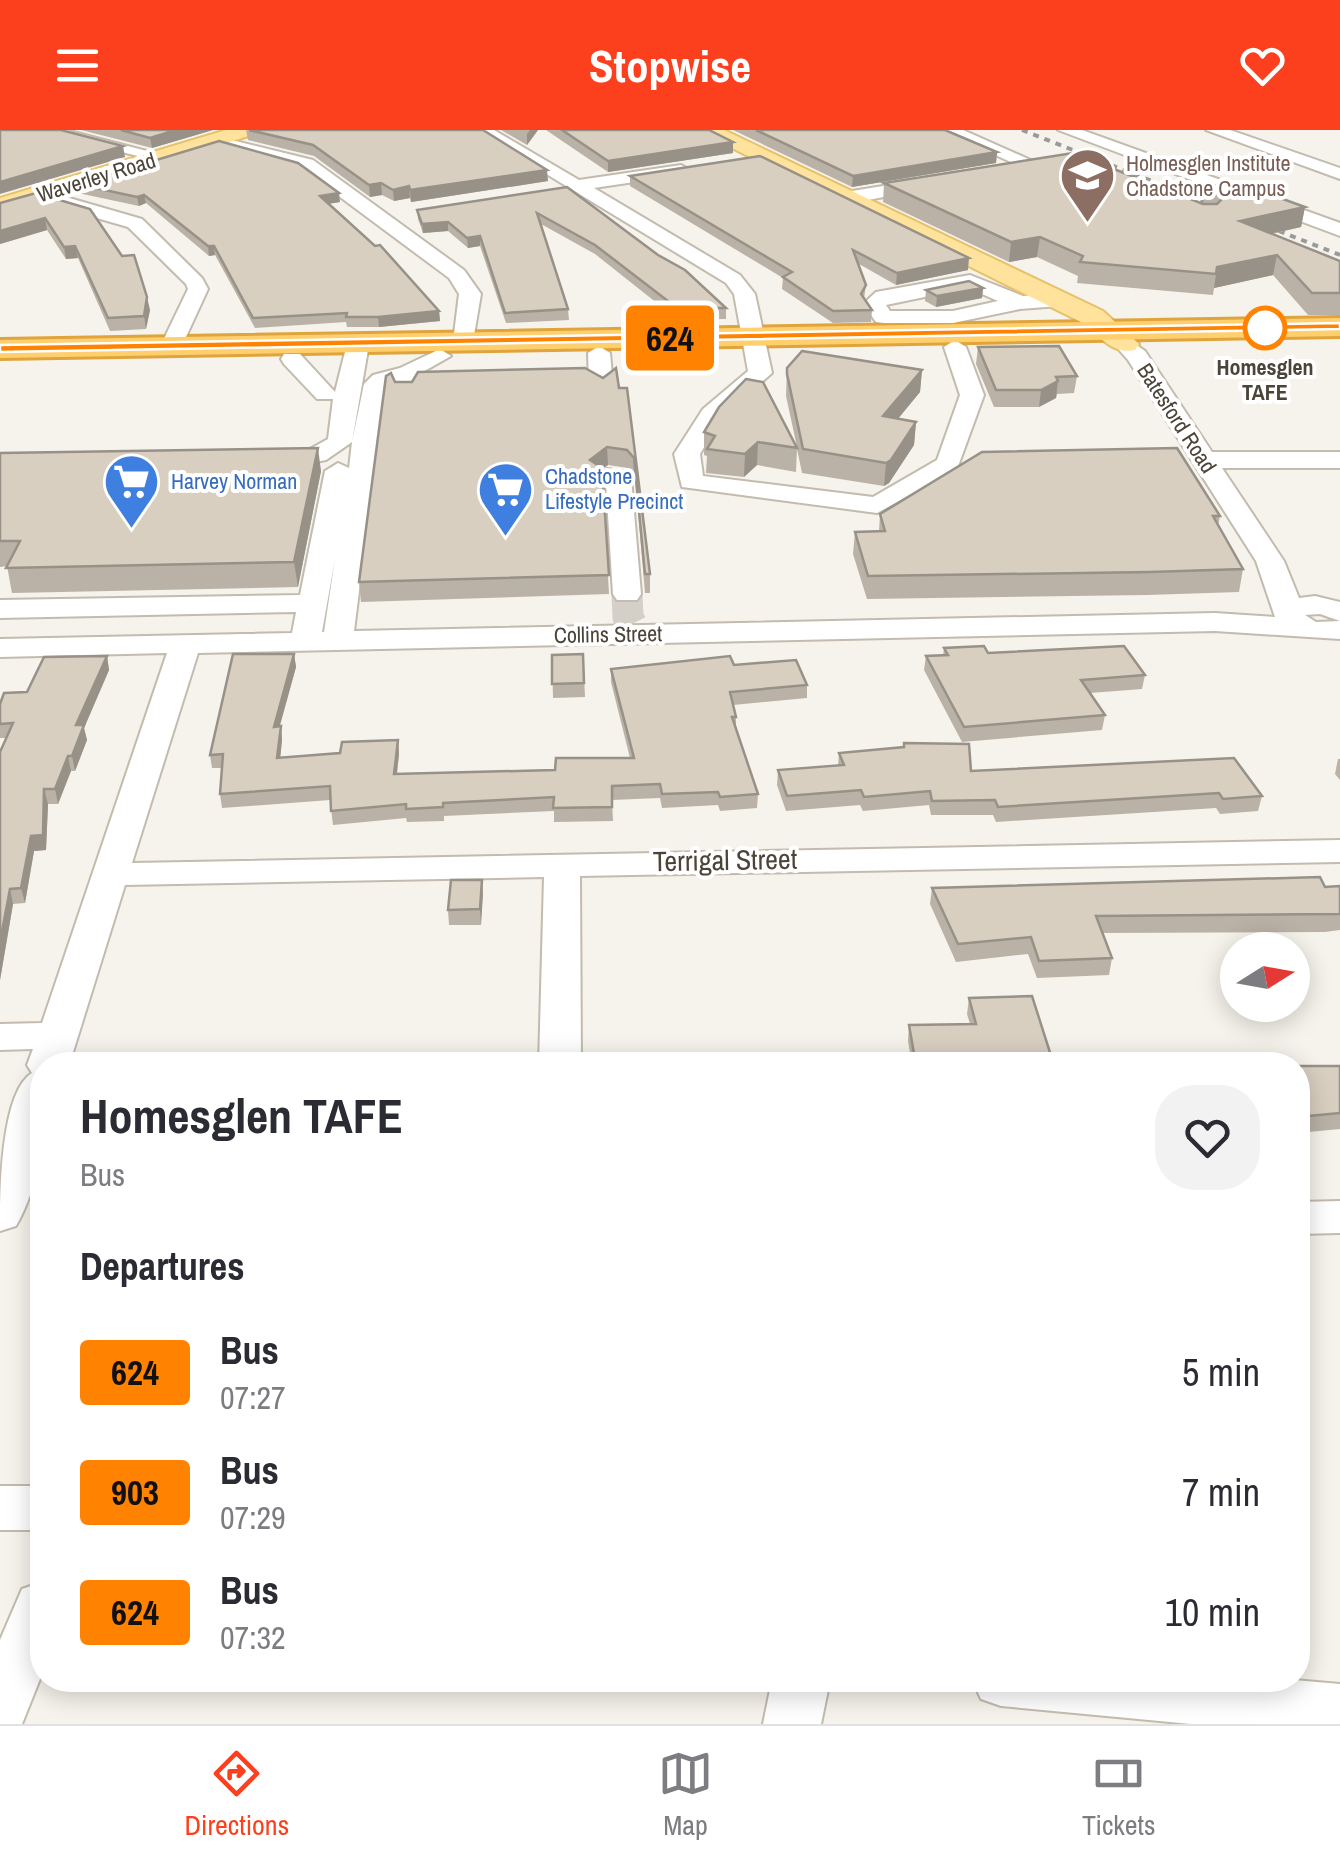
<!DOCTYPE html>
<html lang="en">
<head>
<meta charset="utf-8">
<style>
	:root { --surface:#fff; --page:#f2f2f3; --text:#2b2b33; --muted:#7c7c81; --line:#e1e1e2; --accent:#fc3f1d }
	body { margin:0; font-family:"Archivo Narrow",sans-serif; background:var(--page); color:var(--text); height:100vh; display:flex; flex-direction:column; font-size:38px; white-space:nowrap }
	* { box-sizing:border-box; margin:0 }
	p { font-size:32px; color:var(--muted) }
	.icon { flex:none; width:55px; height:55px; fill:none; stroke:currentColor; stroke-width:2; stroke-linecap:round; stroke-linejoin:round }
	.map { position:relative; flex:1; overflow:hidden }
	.details { position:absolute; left:30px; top:922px; width:1280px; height:640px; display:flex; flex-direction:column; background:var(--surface); border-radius:40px; box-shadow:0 5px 25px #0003 }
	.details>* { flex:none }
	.badge { padding:0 20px; border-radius:8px; font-size:35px; line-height:65px }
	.needle { width:65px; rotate:79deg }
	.tools { position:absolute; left:1220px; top:802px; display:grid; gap:20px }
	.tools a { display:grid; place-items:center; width:90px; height:90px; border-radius:50%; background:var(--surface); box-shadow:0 5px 25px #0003; font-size:50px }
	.map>.badge { position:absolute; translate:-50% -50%; box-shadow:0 0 0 5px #fff }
	h2 { padding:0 50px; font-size:38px; line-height:90px }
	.round { display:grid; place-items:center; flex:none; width:105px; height:105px; border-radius:40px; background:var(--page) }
	.headline { display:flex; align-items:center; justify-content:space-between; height:170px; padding:0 50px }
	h1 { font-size:48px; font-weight:700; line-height:75px }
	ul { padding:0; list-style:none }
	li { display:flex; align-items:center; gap:30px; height:120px; padding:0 50px }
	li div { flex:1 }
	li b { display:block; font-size:38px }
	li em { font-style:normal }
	li .badge { min-width:110px; font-weight:700; text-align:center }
	header { display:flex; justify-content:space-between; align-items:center; height:130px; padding:0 50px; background:var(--accent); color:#fff; font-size:45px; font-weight:700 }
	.dock { display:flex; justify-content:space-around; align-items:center; height:140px; border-top:2px solid var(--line); background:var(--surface); font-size:28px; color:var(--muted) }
	.dock a { display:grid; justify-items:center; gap:5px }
	.dock .on { color:var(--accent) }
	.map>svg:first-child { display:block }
</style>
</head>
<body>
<header><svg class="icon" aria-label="menu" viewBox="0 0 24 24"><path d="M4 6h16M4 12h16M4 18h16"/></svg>Stopwise<svg class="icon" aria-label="heart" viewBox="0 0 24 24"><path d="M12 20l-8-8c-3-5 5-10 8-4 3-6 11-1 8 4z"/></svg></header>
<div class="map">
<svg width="1340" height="1594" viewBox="0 0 1340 1594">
	<rect width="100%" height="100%" fill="#f6f3ec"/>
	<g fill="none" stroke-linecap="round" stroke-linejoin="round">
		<polyline stroke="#d4d0c8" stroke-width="31" stroke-dasharray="31 15" stroke-linecap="butt" points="627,464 628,487 636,503"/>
		<defs>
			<g id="minor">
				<polygon points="36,0 66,0 170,27 161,32"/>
				<polygon points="474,0 494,0 579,50 681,35 690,40 681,45 594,58 740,145 755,164 772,243 721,288 700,324 703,346 873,367 937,330 960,265 944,217 955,210 966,217 984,265 957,339 877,383 682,357 674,324 703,279 748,241 734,164 726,153"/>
				<polygon points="941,0 963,0 1044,36 1035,41 995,46 995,38 1015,34"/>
				<polygon points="1058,0 1082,0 1340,93 1340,106"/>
				<polygon points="1206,0 1230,0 1340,38 1340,49"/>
				<polygon points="215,6 313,30 464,140 481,164 472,217 464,219 453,212 459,164 449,148 301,38 209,15 206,11"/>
				<polygon points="932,48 938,49 938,57 846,74 837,68 846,62"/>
				<polygon points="38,59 142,89 202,148 208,159 179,222 171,224 160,217 188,159 186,154 128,97 31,69 31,61"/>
				<path d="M 970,145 L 1023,166 L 1059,164 L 1070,170 L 1059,176 L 1020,179 L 953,193 L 884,193 L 876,192 L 863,174 L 876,162 ZM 968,158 L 998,171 L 953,181 L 890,181 L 886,175 Z"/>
				<path d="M 358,207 L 369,214 L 352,312 L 364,254 L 373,245 L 400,238 L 440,219 L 451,226 L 421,243 L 413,265 L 397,265 L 395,253 L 384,261 L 354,501 L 1215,483 L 1275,487 L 1256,431 L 1128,230 L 1114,214 L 1125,207 L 1145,221 L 1212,322 L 1340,322 L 1340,338 L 1222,338 L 1284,431 L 1299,468 L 1315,466 L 1340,472 L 1340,491 L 1320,484 L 1305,485 L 1316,492 L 1340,491 L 1340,509 L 1215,501 L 198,523 L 132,733 L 1340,710 L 1340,732 L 580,746 L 581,935 L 539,935 L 544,747 L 125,755 L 69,935 L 42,935 C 42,991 45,1046 16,1096 L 0,1101 C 0,1065 0,963 32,943 L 27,935 L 33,919 L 0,920 L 0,894 L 42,893 L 167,523 L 0,527 L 0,509 L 292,503 L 296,482 L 0,488 L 0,470 L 300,465 L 325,341 L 338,333 L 349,338 L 352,312 L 326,330 L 269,341 L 256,333 L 260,328 L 310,319 L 328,309 L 333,269 L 317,269 L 284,234 L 281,229 L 284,224 L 300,224 L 335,262 L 347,214 ZM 335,429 L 324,502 L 322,502 Z"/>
				<polygon points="599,216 610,223 613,255 601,262 589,255 588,223"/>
				<polygon points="607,339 627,342 631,347 641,464 637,470 617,470 613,464 606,354 594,347"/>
				<polygon points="1340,1071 1340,1103 1298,1104 1298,1072"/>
				<rect x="0" y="1356" width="42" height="44"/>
				<polygon points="42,1452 42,1544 22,1594 0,1594 0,1510 22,1459"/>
				<polygon points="772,1550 830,1550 821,1594 763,1594"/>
				<polygon points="972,1550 1294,1550 1340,1554 1340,1594 1191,1594 1001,1576 981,1569"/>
			</g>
			<g id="major">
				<polygon points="226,0 259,0 255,4 0,83 0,68"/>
				<path d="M 696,0 L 724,0 L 1103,181 L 1139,214 L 1135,220 C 1113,225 1099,206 1083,193 Z"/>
			</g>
			<polygon id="highway" points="1340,188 1340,206 0,228 0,210"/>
		</defs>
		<use href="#minor" stroke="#c2bbae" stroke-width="4"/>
		<use href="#major" stroke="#e6c16a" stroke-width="4"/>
		<use href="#highway" stroke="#e0a43c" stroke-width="6"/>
		<use href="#minor" fill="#fff" fill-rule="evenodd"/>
		<use href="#major" fill="#ffe39c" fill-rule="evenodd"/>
		<use href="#highway" fill="#ffcf6e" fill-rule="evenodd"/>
		<polyline stroke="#9a9a9a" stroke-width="4" stroke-dasharray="6 6" stroke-linecap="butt" points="1022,0 1340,125"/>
	</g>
	<g fill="#bab2a6">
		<polygon points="81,0 213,0 152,18"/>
		<polygon points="246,0 548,51 411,72 410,68 394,71 382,65 370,67 314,26 248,10"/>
		<polygon points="501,0 538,0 527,15"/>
		<polygon points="546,0 709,0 733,23 608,42"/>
		<polygon points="733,0 945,0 997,22 996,33 852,57"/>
		<polygon points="630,46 968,140 896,155 859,134 866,155 864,169 872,180 871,192 833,193 782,159 783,148 630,56"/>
		<polygon points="884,53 1203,74 1206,57 1305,77 1301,97 1272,104 1340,131 1340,185 1308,185 1273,145 1214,158 1213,165 1077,153 1078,146 1037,127 1009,132 883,72"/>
		<polygon points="77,54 340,72 328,74 439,181 440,191 379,197 347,197 346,192 255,198 215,125 209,126 146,73 139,76 78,63"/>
		<polygon points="567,57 726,178 726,189 677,189 595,124 541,94 568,179 569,190 506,193 480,116 468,118 448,101 423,103 418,89 417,80"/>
		<polygon points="36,63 150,180 146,199 110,201 78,128 66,129 47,100 0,114 0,73"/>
		<polygon points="983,158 982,168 936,177 925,171 926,160"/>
		<polygon points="978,217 1077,246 1074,263 1057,264 1056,268 1039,277 994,277 976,234"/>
		<polygon points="787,238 922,240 920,262 898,289 916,292 914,315 889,353 884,356 802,343 797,319 796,342 757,335 744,347 706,343 707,326 704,325 704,302 797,317 786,266"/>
		<polygon points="603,248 619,258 627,258 650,444 650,463 645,463 635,347 628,338 608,335 602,339 609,464 361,472 359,452 395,252"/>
		<polygon points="0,323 321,341 298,457 12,463 7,436 0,437"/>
		<polygon points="880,384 1220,386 1218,396 1243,439 1239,462 1147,465 867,469 853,424 855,402 879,401"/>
		<polygon points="944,518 988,523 1145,545 1142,559 1090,563 1105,585 1102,600 962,612 924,540 926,526 943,526"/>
		<polygon points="294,524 296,537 279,597 281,596 282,610 280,627 340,623 398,610 399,624 397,644 555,640 630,628 611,552 611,539 734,535 807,555 807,568 733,575 736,587 736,599 758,664 757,678 720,681 718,675 662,678 660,668 612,670 613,691 554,692 554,681 444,686 444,691 407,692 406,688 333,695 330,670 222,678 220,664 222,638 212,638 210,625"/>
		<polygon points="583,524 585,567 553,568 552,525"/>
		<polygon points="107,526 109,540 84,598 87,610 75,641 71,641 58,674 48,674 46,720 34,721 25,773 13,774 0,850 6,608 0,608 0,574"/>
		<polygon points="904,613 971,641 1262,666 1258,681 1220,684 1216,678 996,692 993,685 931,685 929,675 863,681 860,675 786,681 777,655 778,640 838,636 839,623 903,617"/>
		<polygon points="1338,629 1340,629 1340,650 1335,644"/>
		<polygon points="482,750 481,795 449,795 448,780"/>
		<polygon points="1340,756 1340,800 1325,802 1102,803 1112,828 1109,845 1037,848 1028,824 956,832 930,774 932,758 1325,757"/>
		<polygon points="969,868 1054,935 912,935 908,911 909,895 970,894 967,884"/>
		<polygon points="1298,936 1340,936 1340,999 1298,1003"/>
	</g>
	<g fill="#979187">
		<polygon points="176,0 213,0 152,18 150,8"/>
		<polygon points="530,0 538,0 527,15 527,4"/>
		<polygon points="733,12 733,23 608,42 608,31"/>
		<polygon points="123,16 125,27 0,64 0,52"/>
		<polygon points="997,22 996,33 852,57 853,46"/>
		<polygon points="547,40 548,51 411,72 410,60"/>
		<polygon points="381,53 382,65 370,67 369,55"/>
		<polygon points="409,56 410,68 394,71 393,60"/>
		<polygon points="339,63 340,72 321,75 320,66"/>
		<polygon points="144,65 146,73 139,76 137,67"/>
		<polygon points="1305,77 1301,97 1236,111 1240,91"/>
		<polygon points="45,88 47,100 0,114 0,101"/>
		<polygon points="448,92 448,101 423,103 422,94"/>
		<polygon points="480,106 480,116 468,118 467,108"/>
		<polygon points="1040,107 1037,127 1009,132 1011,112"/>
		<polygon points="75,116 78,128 66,129 64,117"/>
		<polygon points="208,116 214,116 215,125 209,126"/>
		<polygon points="1277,125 1273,145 1214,158 1217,137"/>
		<polygon points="969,128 968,140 896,155 897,143"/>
		<polygon points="983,158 982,168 936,177 937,166"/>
		<polygon points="147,167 150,180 146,199 144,186"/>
		<polygon points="439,181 440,191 379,197 378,187"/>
		<polygon points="922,240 920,262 881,309 883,286"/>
		<polygon points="1058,251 1056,268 1039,277 1041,260"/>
		<polygon points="916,292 914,315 889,353 884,356 886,333"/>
		<polygon points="758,312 757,335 744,347 745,324"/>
		<polygon points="607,317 608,335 590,348 590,330"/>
		<polygon points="318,318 321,341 298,457 294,432"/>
		<polygon points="294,524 296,537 276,610 274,597"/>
		<polygon points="107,526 109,540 84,598 87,610 75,641 72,626 76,595"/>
		<polygon points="281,596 282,610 279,641 277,628"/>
		<polygon points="398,610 399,624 395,658 394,644"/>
		<polygon points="68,626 71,641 58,674 55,659"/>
		<polygon points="44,659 48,674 46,720 34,721 25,773 21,758 31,706"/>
		<polygon points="482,750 483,765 481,795 480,779"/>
		<polygon points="10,759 13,774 0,850 0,812"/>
	</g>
	<g fill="#d8cfc1" stroke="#979187" stroke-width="2.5">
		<polygon points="0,0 61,0 123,16 0,52"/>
		<polygon points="121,0 176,0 150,8"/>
		<polygon points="249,0 483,0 547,40 410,60 409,56 393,60 381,53 369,55 313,15"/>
		<polygon points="562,0 709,0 733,12 608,31"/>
		<polygon points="756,0 945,0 997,22 853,46"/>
		<polygon points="219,11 298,33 339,63 320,66 375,116 380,115 439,181 378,187 346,187 347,183 253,188 214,116 208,116 144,65 137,67 77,54"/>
		<polygon points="1073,23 1203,74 1217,74 1223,68 1221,63 1206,57 1236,52 1305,77 1240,91 1340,131 1340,163 1312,163 1277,125 1217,137 1216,144 1080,132 1083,126 1040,107 1011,112 884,53"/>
		<polygon points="760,26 969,128 897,143 853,120 866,155 861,164 872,180 833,181 783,147 792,142 630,46"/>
		<polygon points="567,57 658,125 685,140 726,178 677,178 595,115 537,83 568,179 505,183 480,106 467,108 448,92 422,94 417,80"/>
		<polygon points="36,63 90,79 122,126 134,125 147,167 144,186 108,188 75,116 64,117 45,88 0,101 0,73"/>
		<polygon points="969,151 983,158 937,166 926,160"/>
		<polygon points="1059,216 1077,246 1056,247 1058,251 1041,260 996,260 978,217"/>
		<polygon points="802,221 922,240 883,286 916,292 891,330 886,333 803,319 787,244 787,238"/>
		<polygon points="585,238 603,248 616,238 619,258 627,258 650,444 645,444 634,328 627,320 607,317 590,330 602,338 609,445 359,452 386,246 391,243 395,252 412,252 418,242"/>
		<polygon points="746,249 763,252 797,318 758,312 745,324 707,319 715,306 704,302 719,277"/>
		<polygon points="318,318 294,432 6,438 20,411 0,411 0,323"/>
		<polygon points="1177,318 1220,386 1213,386 1243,439 1150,442 868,446 855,402 885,401 880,384 982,322"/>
		<polygon points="984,516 988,523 1124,516 1145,545 1081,550 1105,585 964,597 926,526 948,525 944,518"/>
		<polygon points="233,524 294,524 274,597 281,596 277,628 340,623 342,612 398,610 394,644 555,640 556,628 634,628 611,539 730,526 734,535 796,530 807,555 730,562 736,587 732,587 758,664 720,667 718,662 662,664 660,654 612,656 612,677 553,678 554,667 443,673 443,677 406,679 406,674 331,681 330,656 220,664 223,624 210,625"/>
		<polygon points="583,524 584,553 552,554 552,525"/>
		<polygon points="107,526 76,595 84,595 72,626 68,626 55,659 44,659 43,705 31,706 21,758 10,759 0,812 0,622 13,593 0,594 0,574 4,563 27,562 44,527"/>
		<polygon points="904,613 969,614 971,641 1234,628 1262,666 1223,669 1219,663 998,677 995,670 932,671 930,661 864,667 861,660 787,666 778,640 844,635 839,623 904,617"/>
		<polygon points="1320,747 1325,757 1340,756 1340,784 1096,786 1112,828 1039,831 1031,807 958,814 932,758"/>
		<polygon points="451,750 482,750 480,779 448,780"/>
		<polygon points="1032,866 1054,935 916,935 909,895 976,894 969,868"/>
		<polygon points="1298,936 1340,936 1340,983 1298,987"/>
	</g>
	<polygon fill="#ff8200" stroke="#fff" stroke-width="2.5" points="1340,193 1340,199 0,222 0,215"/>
	<defs>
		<symbol id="university-pin" viewBox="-11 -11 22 30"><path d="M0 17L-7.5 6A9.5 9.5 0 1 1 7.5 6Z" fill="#8d6e63" stroke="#fff"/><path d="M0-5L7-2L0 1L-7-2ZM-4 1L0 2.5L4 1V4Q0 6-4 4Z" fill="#fff"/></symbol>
		<symbol id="supermarket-pin" viewBox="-11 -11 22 30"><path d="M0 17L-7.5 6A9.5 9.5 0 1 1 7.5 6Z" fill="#3f7fe0" stroke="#fff"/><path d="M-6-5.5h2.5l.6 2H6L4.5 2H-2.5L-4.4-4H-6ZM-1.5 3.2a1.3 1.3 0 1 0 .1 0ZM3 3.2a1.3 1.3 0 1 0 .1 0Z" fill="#fff"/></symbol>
	</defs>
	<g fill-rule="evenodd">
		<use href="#university-pin" x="1056" y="14" width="63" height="86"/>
		<use href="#supermarket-pin" x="100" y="320" width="63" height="86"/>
		<use href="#supermarket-pin" x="474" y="328" width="63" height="86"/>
	</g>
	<circle fill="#fff" stroke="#ff8200" stroke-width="5" cx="1265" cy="198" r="20"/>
	<g text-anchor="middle" stroke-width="8" stroke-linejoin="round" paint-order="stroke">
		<g font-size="22" fill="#785e54" stroke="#fff" text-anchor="start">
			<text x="1126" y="41">Holmesglen Institute<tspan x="1126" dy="25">Chadstone Campus</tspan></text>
		</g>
		<g font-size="22" fill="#4b4439" stroke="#fff">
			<text transform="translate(96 47) rotate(-17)" y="8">Waverley Road</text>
			<text transform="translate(1177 288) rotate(57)" y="8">Batesford Road</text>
			<text transform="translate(608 504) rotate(-1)" y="8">Collins Street</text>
		</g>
		<g font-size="22" font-weight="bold" fill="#4b4439" stroke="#fff">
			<text x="1265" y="245">Homesglen<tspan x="1265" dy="25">TAFE</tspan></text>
		</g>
		<g font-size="22" fill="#366cbe" stroke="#fff" text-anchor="start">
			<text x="545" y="354">Chadstone<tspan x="545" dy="25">Lifestyle Precinct</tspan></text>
			<text x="171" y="359">Harvey Norman</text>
		</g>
		<g font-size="28" fill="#4b4439" stroke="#fff">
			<text transform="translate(725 730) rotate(-1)" y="10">Terrigal Street</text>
		</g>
	</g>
</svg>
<div class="tools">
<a><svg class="needle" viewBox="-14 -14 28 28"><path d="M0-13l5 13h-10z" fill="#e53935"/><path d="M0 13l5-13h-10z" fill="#7c7c81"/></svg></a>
</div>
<b class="badge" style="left:670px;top:208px;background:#ff8200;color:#111">624</b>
<section class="details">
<div class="headline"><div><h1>Homesglen TAFE</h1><p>Bus</p></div><a class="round"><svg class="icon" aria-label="heart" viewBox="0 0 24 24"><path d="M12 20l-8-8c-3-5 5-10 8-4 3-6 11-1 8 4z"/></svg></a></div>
<h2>Departures</h2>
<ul>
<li><span class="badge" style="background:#ff8200;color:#111">624</span><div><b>Bus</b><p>07:27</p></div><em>5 min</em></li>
<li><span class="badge" style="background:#ff8200;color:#111">903</span><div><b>Bus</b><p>07:29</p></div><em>7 min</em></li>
<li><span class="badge" style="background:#ff8200;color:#111">624</span><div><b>Bus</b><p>07:32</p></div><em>10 min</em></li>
</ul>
</section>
</div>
<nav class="dock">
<a class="on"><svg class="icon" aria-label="directions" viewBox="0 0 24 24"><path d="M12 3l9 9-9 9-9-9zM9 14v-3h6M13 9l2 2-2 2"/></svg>Directions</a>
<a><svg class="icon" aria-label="map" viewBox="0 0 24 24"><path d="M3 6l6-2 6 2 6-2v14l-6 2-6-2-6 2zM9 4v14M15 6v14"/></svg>Map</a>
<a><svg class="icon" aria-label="tickets" viewBox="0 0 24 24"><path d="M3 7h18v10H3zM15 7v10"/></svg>Tickets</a>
</nav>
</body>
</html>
